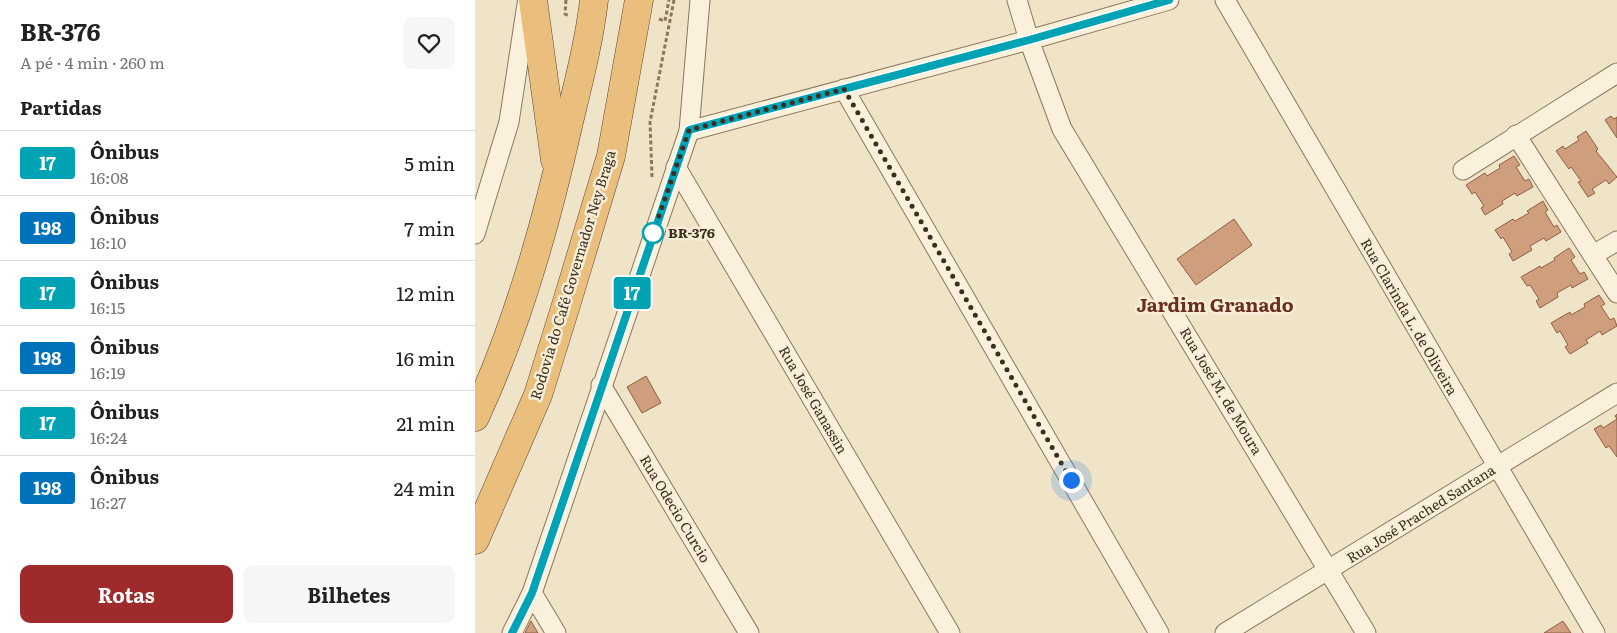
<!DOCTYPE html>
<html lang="pt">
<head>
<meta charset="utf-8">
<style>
	:root { --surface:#fff; --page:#f6f6f6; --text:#202124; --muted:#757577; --line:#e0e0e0; --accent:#9e2a2b }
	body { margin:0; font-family:Literata,serif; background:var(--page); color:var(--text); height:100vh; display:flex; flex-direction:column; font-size:19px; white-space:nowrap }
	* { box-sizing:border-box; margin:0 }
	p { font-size:16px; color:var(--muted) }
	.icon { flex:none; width:28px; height:28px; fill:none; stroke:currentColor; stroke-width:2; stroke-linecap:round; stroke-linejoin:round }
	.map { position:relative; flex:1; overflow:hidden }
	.details { display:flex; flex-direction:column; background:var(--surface); width:475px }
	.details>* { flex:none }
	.badge { padding:0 10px; border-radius:4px; font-size:18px; line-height:32px }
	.you { position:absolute; width:25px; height:25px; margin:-12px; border:4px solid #fff; border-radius:50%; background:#1a73e8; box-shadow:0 0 0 8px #1a73e833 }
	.map>.badge { position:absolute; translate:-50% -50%; box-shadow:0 0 0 2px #fff }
	h2 { padding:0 20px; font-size:19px; line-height:45px }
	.round { display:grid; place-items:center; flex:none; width:52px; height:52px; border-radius:10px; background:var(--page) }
	.head { display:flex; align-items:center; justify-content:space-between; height:85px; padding:0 20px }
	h1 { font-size:24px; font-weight:700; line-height:38px }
	.cta { display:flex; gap:10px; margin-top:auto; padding:10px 20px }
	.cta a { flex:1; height:58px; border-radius:10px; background:var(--accent); color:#fff; font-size:20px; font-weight:700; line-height:58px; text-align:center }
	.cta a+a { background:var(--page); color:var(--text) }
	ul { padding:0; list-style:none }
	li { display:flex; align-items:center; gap:15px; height:65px; padding:0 20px; border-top:1px solid var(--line) }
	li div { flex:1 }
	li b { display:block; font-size:19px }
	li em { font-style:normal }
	li .badge { min-width:55px; font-weight:700; text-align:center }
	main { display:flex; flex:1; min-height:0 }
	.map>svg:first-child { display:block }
</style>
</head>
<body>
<main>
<section class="details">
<div class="head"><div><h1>BR-376</h1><p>A pé · 4 min · 260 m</p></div><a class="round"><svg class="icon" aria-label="heart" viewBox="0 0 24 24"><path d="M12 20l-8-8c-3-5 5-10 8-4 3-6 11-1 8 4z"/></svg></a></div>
<h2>Partidas</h2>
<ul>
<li><span class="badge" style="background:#00a3b4;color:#fff">17</span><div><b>Ônibus</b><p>16:08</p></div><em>5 min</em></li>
<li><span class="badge" style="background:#0072bc;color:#fff">198</span><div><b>Ônibus</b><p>16:10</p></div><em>7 min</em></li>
<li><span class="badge" style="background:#00a3b4;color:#fff">17</span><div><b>Ônibus</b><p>16:15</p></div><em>12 min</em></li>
<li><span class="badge" style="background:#0072bc;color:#fff">198</span><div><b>Ônibus</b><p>16:19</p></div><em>16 min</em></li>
<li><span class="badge" style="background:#00a3b4;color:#fff">17</span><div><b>Ônibus</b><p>16:24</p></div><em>21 min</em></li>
<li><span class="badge" style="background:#0072bc;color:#fff">198</span><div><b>Ônibus</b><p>16:27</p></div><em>24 min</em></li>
</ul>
<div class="cta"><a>Rotas</a><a>Bilhetes</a></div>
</section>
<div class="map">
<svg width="1142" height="633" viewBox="0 0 1142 633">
	<rect width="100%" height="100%" fill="#f0e4c8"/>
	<g fill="#cf9f7d" stroke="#8d5f41">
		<polygon points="1136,116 1139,119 1142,117 1142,138 1130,120"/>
		<polygon points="1111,131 1123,149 1121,151 1142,177 1134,184 1131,180 1117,189 1120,193 1113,197 1103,182 1106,181 1096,167 1094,169 1081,151 1088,146 1090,149 1104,140 1102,137"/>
		<polygon points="1039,156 1045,165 1041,167 1050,181 1054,179 1058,187 1042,196 1040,193 1027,201 1028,204 1010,215 1006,208 1009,206 1000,192 997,194 991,185 1010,173 1012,176 1025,168 1024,165"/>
		<polygon points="1068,201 1073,210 1070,212 1079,227 1082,225 1086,232 1071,241 1069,238 1055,246 1057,250 1038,261 1034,254 1037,252 1028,237 1026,239 1020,230 1038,219 1040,221 1054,213 1052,211"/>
		<polygon points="759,219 777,245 721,285 702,259"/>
		<polygon points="1094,248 1100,257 1096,260 1105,274 1109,272 1113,279 1097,288 1096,285 1082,293 1083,297 1065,308 1061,301 1064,299 1055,285 1052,286 1046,277 1065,266 1066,268 1080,260 1079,258"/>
		<polygon points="1124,295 1130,304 1126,306 1135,320 1139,318 1142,326 1127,335 1125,331 1111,340 1113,343 1095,354 1090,347 1093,345 1085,331 1082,333 1076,323 1095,312 1096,315 1110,307 1109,304"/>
		<polygon points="171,376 186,403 167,413 152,387"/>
		<polygon points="1142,414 1142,457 1134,446 1131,448 1119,429 1126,425 1128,428 1142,419 1140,416"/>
		<polygon points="56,621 63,633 50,633"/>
		<polygon points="1088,621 1096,633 1069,633"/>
	</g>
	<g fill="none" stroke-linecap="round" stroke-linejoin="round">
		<defs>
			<g id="minor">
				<polyline points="542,0 554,40 587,129 891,633"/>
				<polyline points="750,0 1120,633"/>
				<polyline points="369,89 684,633"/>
				<polyline points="214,131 554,40 694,0"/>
				<polyline points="1041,135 1142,293"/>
				<polyline points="201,167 475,633"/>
				<polyline points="988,170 1142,73"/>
				<polyline points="0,234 34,122 52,4"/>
				<polyline points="1118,255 1142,241"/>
				<polyline points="126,385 274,633"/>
				<polyline points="57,593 81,633"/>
				<polyline points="37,633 57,593 214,131 225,0"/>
				<polyline points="750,633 1142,393"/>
			</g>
			<g id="trunk">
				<polyline points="58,0 80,160"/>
				<path d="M 0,417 C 43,325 71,225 93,126 C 103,84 114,43 119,0"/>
				<polyline points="0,540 63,395 91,305 136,156 164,0"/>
			</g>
		</defs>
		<use href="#minor" stroke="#8d765c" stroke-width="21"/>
		<use href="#trunk" stroke="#5b4430" stroke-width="29"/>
		<g stroke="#8d765c" stroke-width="3" stroke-dasharray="4 2.5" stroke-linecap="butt">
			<polyline points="91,0 90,14 94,16"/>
			<polyline points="184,19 190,21 194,0"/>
			<polyline points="177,177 175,122 199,0"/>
		</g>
		<use href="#minor" stroke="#faf1dc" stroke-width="19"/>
		<use href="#trunk" stroke="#eabe7c" stroke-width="28"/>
	</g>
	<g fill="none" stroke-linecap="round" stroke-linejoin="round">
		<defs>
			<polyline id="line" points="37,633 57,593 214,130 554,40 694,0"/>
		</defs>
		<use href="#line" stroke="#fff" stroke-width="11"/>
		<use href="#line" stroke="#00a3b4" stroke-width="8"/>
		<polyline stroke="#3d2e20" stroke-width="5" stroke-dasharray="0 9" points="178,233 214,130 369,89 596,480"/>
	</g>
	<circle fill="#fff" stroke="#00a3b4" stroke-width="2.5" cx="178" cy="233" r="10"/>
	<g text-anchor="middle" stroke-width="5" stroke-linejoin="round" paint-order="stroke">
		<g font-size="14" font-weight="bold" fill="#3d2e20" stroke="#f7eed8" text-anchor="start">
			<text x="193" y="238">BR-376</text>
		</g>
		<g font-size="14" fill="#3d2e20" stroke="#f7eed8">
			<text transform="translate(98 275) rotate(-73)" y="5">Rodovia do Café Governador Ney Braga</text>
			<text transform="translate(934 317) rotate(60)" y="5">Rua Clarinda L. de Oliveira</text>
			<text transform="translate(746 391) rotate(59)" y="5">Rua José M. de Moura</text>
			<text transform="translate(338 400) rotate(60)" y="5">Rua José Ganassin</text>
			<text transform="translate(200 509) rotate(59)" y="5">Rua Odecio Curcio</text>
			<text transform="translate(946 514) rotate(-32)" y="5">Rua José Prached Santana</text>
		</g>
		<g font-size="19" font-weight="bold" fill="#6b2e1e" stroke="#f7eed8">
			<text x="740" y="312">Jardim Granado</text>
		</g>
	</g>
</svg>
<div class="you" style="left:596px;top:480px"></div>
<b class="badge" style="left:157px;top:293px;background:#00a3b4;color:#fff">17</b>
</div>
</main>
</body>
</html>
